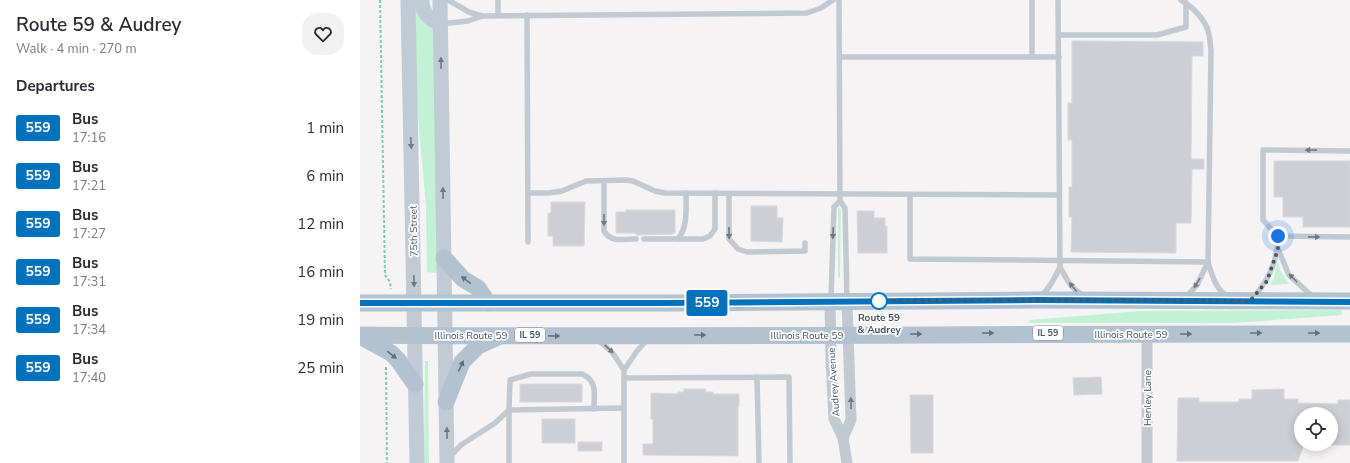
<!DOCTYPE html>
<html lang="en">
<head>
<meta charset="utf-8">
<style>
	:root { --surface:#fff; --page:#f2f2f3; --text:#2b2b33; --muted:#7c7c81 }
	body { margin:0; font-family:"Nunito Sans",sans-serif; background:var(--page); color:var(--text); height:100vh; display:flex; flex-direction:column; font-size:15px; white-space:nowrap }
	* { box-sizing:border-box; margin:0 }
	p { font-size:13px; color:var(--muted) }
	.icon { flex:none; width:22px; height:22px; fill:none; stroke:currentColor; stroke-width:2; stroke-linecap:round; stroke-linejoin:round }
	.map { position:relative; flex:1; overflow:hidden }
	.sheet { display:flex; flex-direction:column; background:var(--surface); width:360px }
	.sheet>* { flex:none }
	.badge { padding:0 8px; border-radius:3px; font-size:14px; line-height:26px }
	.controls { position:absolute; left:934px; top:407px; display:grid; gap:8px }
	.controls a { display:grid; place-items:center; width:44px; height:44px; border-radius:50%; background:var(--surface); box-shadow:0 2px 10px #0003; font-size:20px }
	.you { position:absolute; width:20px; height:20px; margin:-10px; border:3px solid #fff; border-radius:50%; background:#1a73e8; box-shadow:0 0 0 6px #1a73e833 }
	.map>.badge { position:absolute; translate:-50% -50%; box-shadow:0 0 0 2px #fff }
	h2 { padding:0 16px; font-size:15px; line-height:36px }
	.round { display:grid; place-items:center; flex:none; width:42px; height:42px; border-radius:16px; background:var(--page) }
	.overview { display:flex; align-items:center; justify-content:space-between; height:68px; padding:0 16px }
	h1 { font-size:19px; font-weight:600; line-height:30px }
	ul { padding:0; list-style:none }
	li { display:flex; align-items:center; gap:12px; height:48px; padding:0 16px }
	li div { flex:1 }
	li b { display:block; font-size:15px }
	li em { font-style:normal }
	li .badge { min-width:44px; font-weight:700; text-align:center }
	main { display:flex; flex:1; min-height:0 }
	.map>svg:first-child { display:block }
</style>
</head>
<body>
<main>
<section class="sheet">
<div class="overview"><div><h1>Route 59 &amp; Audrey</h1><p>Walk · 4 min · 270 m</p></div><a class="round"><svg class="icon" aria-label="heart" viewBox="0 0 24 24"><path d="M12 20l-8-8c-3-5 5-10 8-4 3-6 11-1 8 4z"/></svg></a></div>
<h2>Departures</h2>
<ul>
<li><span class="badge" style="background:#0072bc;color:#fff">559</span><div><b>Bus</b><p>17:16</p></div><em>1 min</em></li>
<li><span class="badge" style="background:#0072bc;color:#fff">559</span><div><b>Bus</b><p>17:21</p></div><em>6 min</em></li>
<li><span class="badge" style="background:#0072bc;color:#fff">559</span><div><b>Bus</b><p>17:27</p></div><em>12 min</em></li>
<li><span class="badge" style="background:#0072bc;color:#fff">559</span><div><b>Bus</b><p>17:31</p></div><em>16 min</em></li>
<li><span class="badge" style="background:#0072bc;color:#fff">559</span><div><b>Bus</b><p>17:34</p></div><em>19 min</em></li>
<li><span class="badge" style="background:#0072bc;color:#fff">559</span><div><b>Bus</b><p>17:40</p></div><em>25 min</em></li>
</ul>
</section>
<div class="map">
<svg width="990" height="463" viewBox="0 0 990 463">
	<rect width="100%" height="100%" fill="#f5f3f3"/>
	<g fill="#c3f1d5">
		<polygon points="55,0 74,26 78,264 76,273 67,272 66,207 57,106"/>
		<polygon points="478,208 481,209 480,278 478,277"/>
		<polygon points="917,262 919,264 920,270 929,284 910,285 914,278"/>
		<polygon points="981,310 982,315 873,323 670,323 669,320 781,311"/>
		<polygon points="65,361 68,361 69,463 64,463"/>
	</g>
	<g fill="#cdcfd5" stroke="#d7d9de">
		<polygon points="712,41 843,42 843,56 832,56 831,159 844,159 844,169 832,169 831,223 816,223 816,253 711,252 712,217 709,217 709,187 712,187 712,140 708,140 708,103 712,103"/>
		<polygon points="914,161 990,161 990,227 943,227 943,217 923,217 923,197 914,197"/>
		<polygon points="191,202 225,202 224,246 193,246 193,236 188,236 188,213 191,213"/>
		<polygon points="391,206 417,206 417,218 423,218 422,242 391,241"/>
		<polygon points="266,210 315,210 315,233 313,233 313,234 276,235 276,233 256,233 256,212 266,212"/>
		<polygon points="497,211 514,211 514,218 525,218 525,226 527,226 527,253 498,253"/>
		<polygon points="741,377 742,394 714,395 713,378"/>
		<rect x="160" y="384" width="62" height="18"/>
		<polygon points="324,389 346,389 346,392 353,392 353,394 379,394 379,407 378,407 378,456 283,455 283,444 293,444 293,419 291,419 291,393 318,394 318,392 324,392"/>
		<polygon points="924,389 924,399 938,399 938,403 978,404 978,400 990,400 990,445 971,445 971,414 941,414 941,444 944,444 938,461 817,461 818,398 839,398 839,402 879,402 879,399 892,399 892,390"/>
		<polygon points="550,395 573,395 573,453 551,453"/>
		<rect x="182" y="419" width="33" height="24"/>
		<rect x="218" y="442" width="24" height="9"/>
	</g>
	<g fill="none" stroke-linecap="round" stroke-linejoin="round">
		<g stroke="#7ad0a6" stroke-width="2" stroke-dasharray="3 2" stroke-linecap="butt">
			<polyline points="20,0 25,275 30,282 31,289"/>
			<polyline points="26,367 27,463"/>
		</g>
		<g stroke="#c1cad2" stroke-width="5.5">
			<polyline points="88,0 109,12 122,16 447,13 461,8 473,0"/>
			<polyline points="479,0 480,201 485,208 487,300"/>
			<polyline points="672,0 672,57"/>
			<path d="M 821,0 C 833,7 846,20 849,34 C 850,39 850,44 851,50 L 848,262 C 852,275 855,287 866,296"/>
			<polyline points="138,15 138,0"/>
			<polyline points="167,15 168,242"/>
			<polyline points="80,24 108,21 122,16"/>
			<polyline points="699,35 797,35 826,27 826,3"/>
			<polyline points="480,57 699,57"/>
			<path d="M 244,181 L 244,231 C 251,243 263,239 276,239"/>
			<polyline points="169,193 189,193 202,191 226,181 266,180 273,181 295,191 305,193 699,195"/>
			<polyline points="369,194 369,239 378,249 387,252 445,251 445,243"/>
			<polyline points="550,195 550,259 848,262"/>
			<polyline points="918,236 990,237"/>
			<polyline points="284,239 343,239 350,236 355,229 355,193"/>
			<path d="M 318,239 C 328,227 326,208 326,193"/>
			<polyline points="918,249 929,275 953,297"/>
			<path d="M 700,267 C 706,278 711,289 723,295"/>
			<path d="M 681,296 C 690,288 695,278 700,267 L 698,0"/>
			<polyline points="826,297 837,285 848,262"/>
			<path d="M 893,298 C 908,281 918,259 918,236 L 903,220 L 903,150 L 990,151"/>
			<polyline points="471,300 474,207 480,201"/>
			<polyline points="239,341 252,352 264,370 264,463"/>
			<polyline points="264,370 277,351 288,339"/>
			<polyline points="397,377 399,463"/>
			<polyline points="264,378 429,377 430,463"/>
			<path d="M 90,457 L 101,445 L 135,423 L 149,410 L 150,380 L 171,374 L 222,374 C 238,381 234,394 234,409"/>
			<polyline points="149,463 149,410 264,408"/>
		</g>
		<g stroke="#c1cad2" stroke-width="11">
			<polyline points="470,302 471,361 474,419 483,438 487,463"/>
			<polyline points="483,438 491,420 487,302"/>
			<polyline points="787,463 787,334"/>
		</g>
		<g stroke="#c1cbd6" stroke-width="15">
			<polyline points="48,0 57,463"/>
			<path d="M 62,0 C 62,13 69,19 80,24"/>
			<polyline points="80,0 87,463"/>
		</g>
		<g stroke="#b3c2d1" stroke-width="17">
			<polyline points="84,258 103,279 118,288 128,303"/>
			<polyline points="0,303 317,303 676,300 990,301"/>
			<path d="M 0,335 C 330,338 660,333 990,334"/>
			<polyline points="0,336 31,353 38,360 55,384"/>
			<polyline points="86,402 102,362 118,346 138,337"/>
		</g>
	</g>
	<defs><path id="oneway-solid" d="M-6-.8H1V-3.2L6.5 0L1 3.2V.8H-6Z"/></defs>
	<g fill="#6e7984">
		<use href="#oneway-solid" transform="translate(81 63) rotate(-91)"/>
		<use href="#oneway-solid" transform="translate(51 143) rotate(88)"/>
		<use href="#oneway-solid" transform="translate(83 193) rotate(-91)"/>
		<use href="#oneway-solid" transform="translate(54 281) rotate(89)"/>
		<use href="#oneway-solid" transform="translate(87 433) rotate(-91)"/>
	</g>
	<g fill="#6e7983">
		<use href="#oneway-solid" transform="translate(951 150) rotate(-179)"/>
		<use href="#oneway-solid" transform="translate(244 220) rotate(90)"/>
		<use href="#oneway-solid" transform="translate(369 233) rotate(89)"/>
		<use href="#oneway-solid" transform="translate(473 233) rotate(92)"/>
		<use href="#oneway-solid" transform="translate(954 237) rotate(1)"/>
		<use href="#oneway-solid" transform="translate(933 278) rotate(-134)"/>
		<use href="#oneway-solid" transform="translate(837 283) rotate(122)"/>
		<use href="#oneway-solid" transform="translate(713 287) rotate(-129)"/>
		<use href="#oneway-solid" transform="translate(249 349) rotate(43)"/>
		<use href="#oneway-solid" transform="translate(491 403) rotate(-91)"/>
	</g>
	<g fill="#64717d">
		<use href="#oneway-solid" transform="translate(106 280) rotate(-143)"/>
		<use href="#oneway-solid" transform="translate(628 333)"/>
		<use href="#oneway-solid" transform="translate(896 333)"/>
		<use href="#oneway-solid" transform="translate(954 333)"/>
		<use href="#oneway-solid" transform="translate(556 334)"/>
		<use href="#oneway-solid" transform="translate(826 334)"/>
		<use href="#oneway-solid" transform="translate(340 335)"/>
		<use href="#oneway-solid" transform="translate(194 336) rotate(1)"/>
		<use href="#oneway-solid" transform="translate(32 355) rotate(39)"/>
		<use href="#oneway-solid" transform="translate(101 366) rotate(-65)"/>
	</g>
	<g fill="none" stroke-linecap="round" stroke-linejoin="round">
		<defs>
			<polyline id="line" points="0,303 303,303 676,300 990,302"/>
		</defs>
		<use href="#line" stroke="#fff" stroke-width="9"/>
		<use href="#line" stroke="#0072bc" stroke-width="6"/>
		<polyline stroke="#4a5661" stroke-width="4" stroke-dasharray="0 7.2" points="519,301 690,300 890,301 907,281 918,249 918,236"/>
	</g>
	<circle fill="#fff" stroke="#0072bc" stroke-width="2" cx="519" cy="301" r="8"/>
	<g text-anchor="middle" stroke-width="3.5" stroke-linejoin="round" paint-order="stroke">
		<g fill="#fff" stroke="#808990" stroke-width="1">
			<rect x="673" y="326" width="30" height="14" rx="3"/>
			<rect x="155" y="328" width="30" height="14" rx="3"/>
		</g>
		<g font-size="9" font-weight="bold" fill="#4a5661">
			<text x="688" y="336">IL 59</text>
			<text x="170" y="338">IL 59</text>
		</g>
		<g font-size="10" fill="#4a5661" stroke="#fff">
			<text transform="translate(53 231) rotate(-91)" y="4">75th Street</text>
			<text x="771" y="338">Illinois Route 59</text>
			<text x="111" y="339">Illinois Route 59</text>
			<text x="447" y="339">Illinois Route 59</text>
			<text transform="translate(473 382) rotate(-94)" y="4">Audrey Avenue</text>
			<text transform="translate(787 398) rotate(-90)" y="4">Henley Lane</text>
		</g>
		<g font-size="10" font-weight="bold" fill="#4a5661" stroke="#fff">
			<text x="519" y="321">Route 59<tspan x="519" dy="12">&amp; Audrey</tspan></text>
		</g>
	</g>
</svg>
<div class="controls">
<a><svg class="icon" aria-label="locate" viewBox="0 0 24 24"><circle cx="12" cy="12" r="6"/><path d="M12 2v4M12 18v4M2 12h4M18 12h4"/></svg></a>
</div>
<div class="you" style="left:918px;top:236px"></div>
<b class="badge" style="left:347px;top:303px;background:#0072bc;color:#fff">559</b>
</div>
</main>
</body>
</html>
